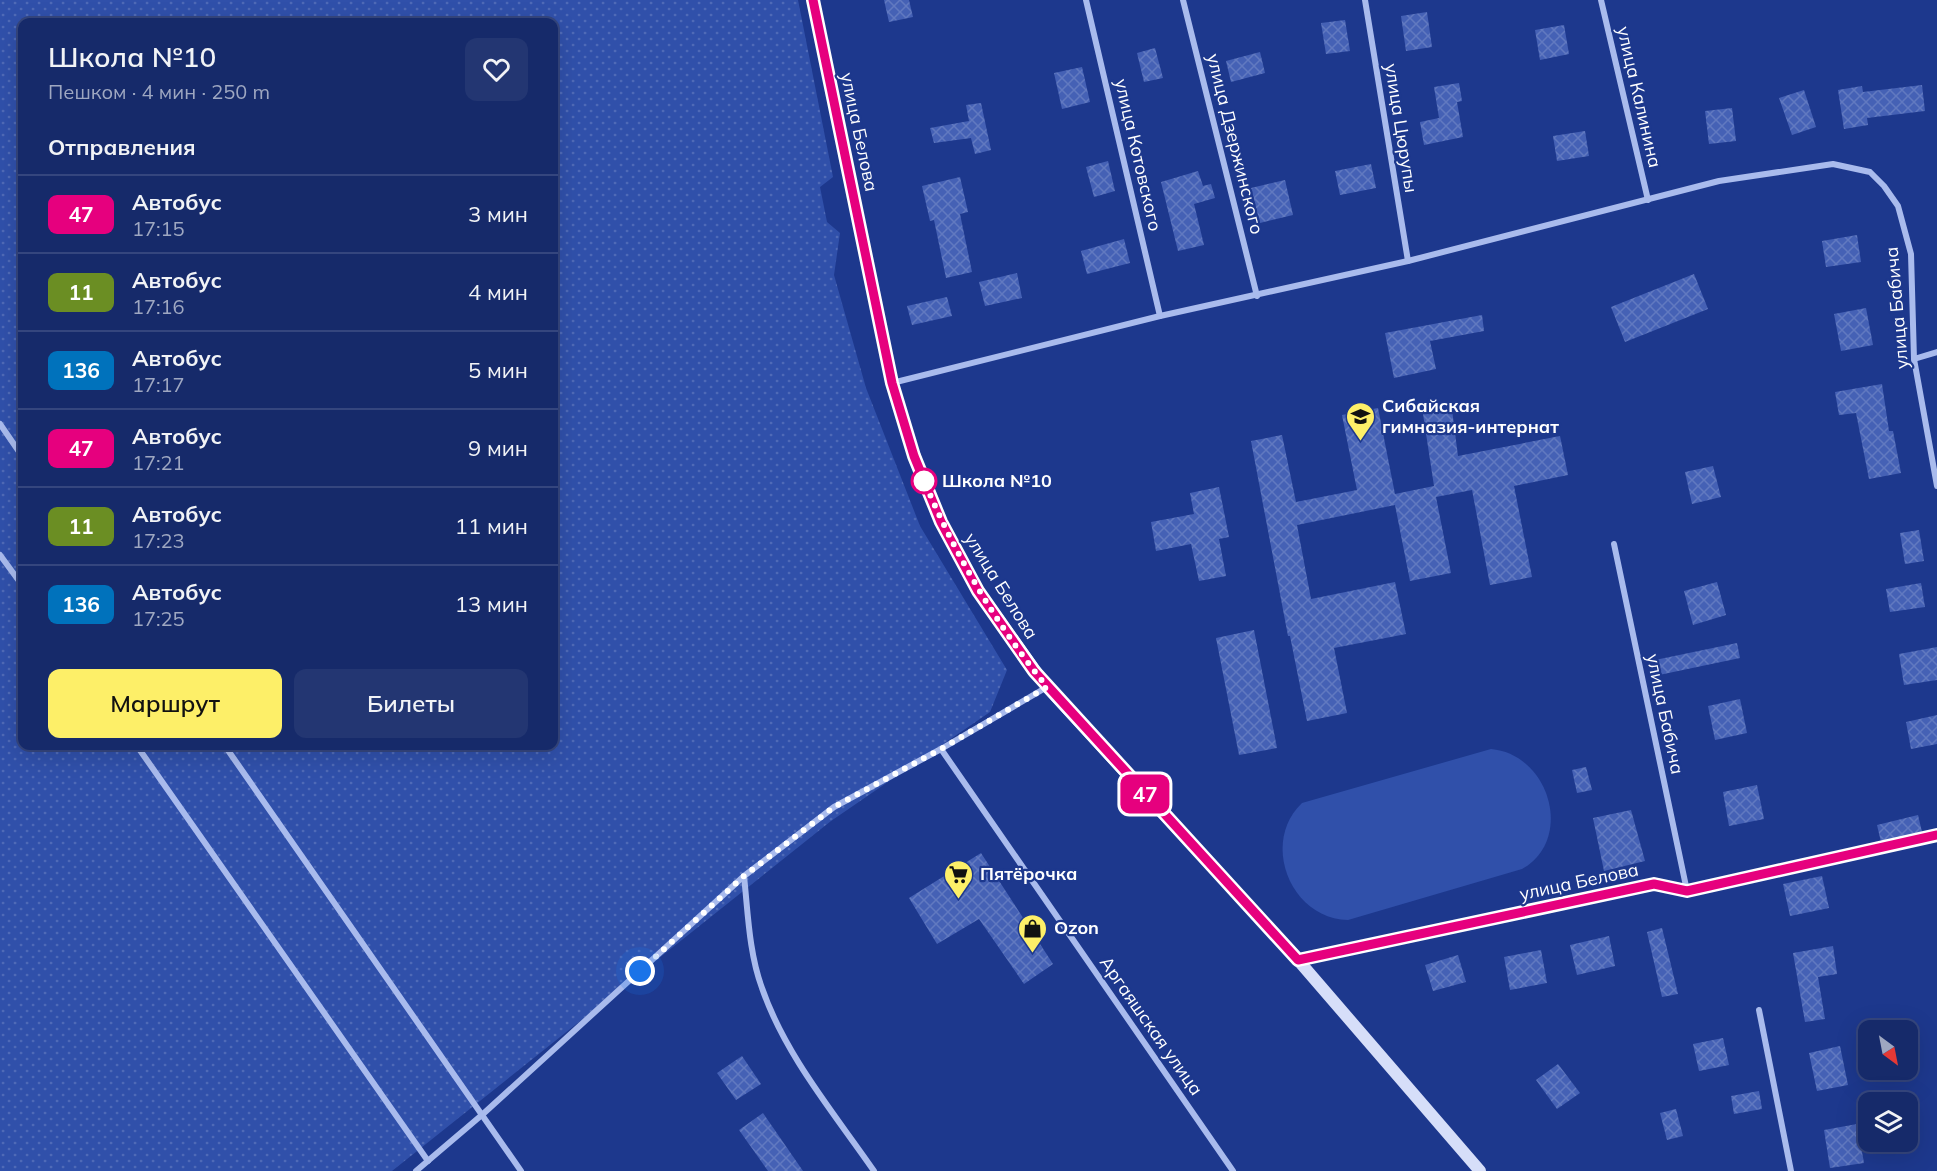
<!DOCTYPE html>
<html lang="ru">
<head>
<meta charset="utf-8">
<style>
	:root { --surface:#162a6a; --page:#233672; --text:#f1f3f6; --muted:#9ea7c1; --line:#35467e; --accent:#fdef68 }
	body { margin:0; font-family:Mulish,sans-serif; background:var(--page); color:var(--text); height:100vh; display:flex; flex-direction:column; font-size:22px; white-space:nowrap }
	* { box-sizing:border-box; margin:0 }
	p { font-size:20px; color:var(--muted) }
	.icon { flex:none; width:33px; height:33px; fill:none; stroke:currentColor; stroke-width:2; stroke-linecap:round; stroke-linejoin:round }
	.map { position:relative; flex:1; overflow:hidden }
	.details { position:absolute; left:18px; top:18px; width:540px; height:732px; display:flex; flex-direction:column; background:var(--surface); border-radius:12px; box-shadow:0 6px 24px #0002,0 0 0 2px var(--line) }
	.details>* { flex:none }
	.badge { padding:0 12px; border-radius:9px; font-size:21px; line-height:39px }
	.needle { width:39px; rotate:148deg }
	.controls { position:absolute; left:1858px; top:1020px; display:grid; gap:12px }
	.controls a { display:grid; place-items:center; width:60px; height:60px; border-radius:12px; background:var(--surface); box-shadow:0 6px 24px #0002,0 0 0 2px var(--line); font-size:30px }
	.you { position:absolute; width:30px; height:30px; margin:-15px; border:4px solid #fff; border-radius:50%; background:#1a73e8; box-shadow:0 0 0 9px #1a73e833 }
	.map>.badge { position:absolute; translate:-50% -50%; box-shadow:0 0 0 3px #fff }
	h2 { padding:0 30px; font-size:22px; line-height:54px }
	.round { display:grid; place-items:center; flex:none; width:63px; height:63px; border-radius:12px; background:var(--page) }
	.overview { display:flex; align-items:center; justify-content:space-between; height:102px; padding:0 30px }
	h1 { font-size:28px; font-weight:600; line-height:45px }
	.button { display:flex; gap:12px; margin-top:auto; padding:12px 30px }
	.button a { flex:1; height:69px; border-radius:12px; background:var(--accent); color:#111; font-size:24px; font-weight:600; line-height:69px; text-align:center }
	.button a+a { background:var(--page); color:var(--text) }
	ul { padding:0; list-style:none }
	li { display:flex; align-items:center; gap:18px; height:78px; padding:0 30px; border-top:2px solid var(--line) }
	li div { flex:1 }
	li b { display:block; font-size:22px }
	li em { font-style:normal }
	li .badge { min-width:66px; font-weight:700; text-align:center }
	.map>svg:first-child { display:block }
</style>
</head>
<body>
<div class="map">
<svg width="1937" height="1171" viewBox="0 0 1937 1171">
	<defs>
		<pattern id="grass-dots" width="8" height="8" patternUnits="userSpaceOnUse" patternTransform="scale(1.5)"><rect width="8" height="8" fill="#3050aa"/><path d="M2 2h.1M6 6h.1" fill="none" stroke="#4f6ab7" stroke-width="1.8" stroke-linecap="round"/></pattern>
		<pattern id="building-cross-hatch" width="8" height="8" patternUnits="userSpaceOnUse" patternTransform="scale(1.5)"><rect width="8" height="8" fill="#4561b5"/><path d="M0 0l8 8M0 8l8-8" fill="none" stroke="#6179c0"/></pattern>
	</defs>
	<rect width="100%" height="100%" fill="#1d388d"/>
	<path fill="url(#grass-dots)" fill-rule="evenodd" d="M 0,0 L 798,0 L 833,177 L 820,187 L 827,222 L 840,233 L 834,275 L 866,388 L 920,526 L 1007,670 L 990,712 L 831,821 L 392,1171 L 0,1171 ZM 22,22 L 554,22 L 554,746 L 22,746 Z"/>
	<path fill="#3050aa" d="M 1491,749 C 1549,754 1575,839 1522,869 L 1348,920 C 1291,919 1260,843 1302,803 Z"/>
	<g fill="url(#building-cross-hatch)">
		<polygon points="884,0 909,0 913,17 889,22"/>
		<polygon points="1427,12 1432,47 1406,51 1401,16"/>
		<polygon points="1345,20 1350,51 1326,54 1321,23"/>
		<polygon points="1564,25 1569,54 1540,60 1535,30"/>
		<polygon points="1155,48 1163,78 1144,82 1137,53"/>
		<polygon points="1260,52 1265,73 1231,82 1226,61"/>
		<polygon points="1082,67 1090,102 1062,109 1054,73"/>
		<polygon points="1459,83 1462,101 1457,102 1463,137 1424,145 1420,122 1439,118 1434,87"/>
		<polygon points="1922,85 1925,111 1867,118 1868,125 1844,129 1838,90 1862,86 1863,92"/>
		<polygon points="1804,90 1816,127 1792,135 1779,98"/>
		<polygon points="981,103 991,150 975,154 971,138 934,143 930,128 969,121 966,105"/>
		<polygon points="1732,108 1736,141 1709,144 1705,111"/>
		<polygon points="1585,131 1589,156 1557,161 1553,136"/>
		<polygon points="1108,161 1115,191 1094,197 1086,167"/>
		<polygon points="1371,164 1376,188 1340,195 1335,171"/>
		<polygon points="1198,171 1203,186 1211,184 1215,198 1194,204 1204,245 1178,251 1161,182"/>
		<polygon points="960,177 968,212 960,214 972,272 946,278 934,220 930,221 922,186"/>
		<polygon points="1285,180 1293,215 1260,223 1251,188"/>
		<polygon points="1857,235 1861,262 1826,267 1822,241"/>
		<polygon points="1124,239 1130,263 1087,274 1081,251"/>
		<polygon points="1017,273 1022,298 985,306 979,282"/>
		<polygon points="1694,274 1708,309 1625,342 1611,307"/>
		<polygon points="947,297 952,316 912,325 907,306"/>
		<polygon points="1866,308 1873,345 1841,351 1834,314"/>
		<polygon points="1482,315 1484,331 1430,341 1436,369 1394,378 1385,333"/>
		<polygon points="1882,384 1889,431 1893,431 1901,473 1869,479 1856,413 1839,415 1835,392"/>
		<polygon points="1378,408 1395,494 1434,486 1423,414 1452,410 1458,456 1560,436 1568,475 1514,486 1532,577 1490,585 1472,490 1436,497 1451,573 1410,581 1395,505 1297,525 1311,599 1395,582 1406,634 1334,648 1347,713 1307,721 1290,636 1288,636 1251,441 1282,435 1296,502 1357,490 1342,415"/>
		<polygon points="1713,466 1721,497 1692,504 1685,472"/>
		<polygon points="1219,487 1229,537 1219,539 1226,576 1199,581 1191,544 1156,551 1151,522 1194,514 1190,493"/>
		<polygon points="1919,530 1924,561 1905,564 1900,533"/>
		<polygon points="1717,582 1726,615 1693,625 1684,591"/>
		<polygon points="1921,583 1925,607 1890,612 1886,589"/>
		<polygon points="1254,630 1277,748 1239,755 1216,638"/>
		<polygon points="1737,643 1740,658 1659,675 1655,660"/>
		<polygon points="1937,647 1937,680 1904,685 1899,654"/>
		<polygon points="1740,699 1747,733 1715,740 1708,706"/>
		<polygon points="1937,715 1937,744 1911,749 1906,722"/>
		<polygon points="1586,767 1592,790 1577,793 1572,770"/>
		<polygon points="1757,785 1764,819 1729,826 1723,792"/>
		<polygon points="1631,810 1645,861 1604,871 1593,818"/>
		<polygon points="1918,815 1922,832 1881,842 1877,825"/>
		<polygon points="981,853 1053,964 1024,984 979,919 937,944 909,898"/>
		<polygon points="1822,876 1829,908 1790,916 1783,884"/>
		<polygon points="1662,928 1678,994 1662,997 1647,932"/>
		<polygon points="1609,936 1615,966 1577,975 1570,945"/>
		<polygon points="1833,946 1837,974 1818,977 1825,1019 1805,1022 1793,953"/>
		<polygon points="1541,950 1547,983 1510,990 1504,957"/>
		<polygon points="1458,955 1466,982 1433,991 1425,965"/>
		<polygon points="1723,1038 1729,1065 1699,1071 1693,1044"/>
		<polygon points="1840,1046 1848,1085 1817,1091 1809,1053"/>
		<polygon points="742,1056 761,1084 736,1100 717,1073"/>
		<polygon points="1558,1064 1580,1093 1557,1109 1536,1080"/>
		<polygon points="1759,1091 1762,1109 1734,1114 1731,1096"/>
		<polygon points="1676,1109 1683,1136 1667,1140 1660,1113"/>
		<polygon points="763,1113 803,1171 768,1171 739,1130"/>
		<polygon points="1857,1124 1864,1163 1830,1168 1824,1130"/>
	</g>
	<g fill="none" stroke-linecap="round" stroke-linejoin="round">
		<g stroke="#a9bbed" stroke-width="6">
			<polyline points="1086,0 1160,316"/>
			<polyline points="1183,0 1257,296"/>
			<polyline points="1365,0 1408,261"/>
			<polyline points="1601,0 1648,200"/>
			<polyline points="1914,359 1937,352"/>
			<polyline points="892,383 1160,316 1408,261 1719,181 1833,164 1870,172 1884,186 1898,206 1911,254 1914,359 1937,486"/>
			<polyline points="0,424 22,456"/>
			<polyline points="1614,544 1687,891"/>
			<polyline points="0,555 22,585"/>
			<polyline points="137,746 428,1161"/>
			<polyline points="225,746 521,1171"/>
			<polyline points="941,749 1233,1171"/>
			<path d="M 744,876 C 748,913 749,953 762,988 C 785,1055 834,1113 874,1171"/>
			<polyline points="1298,960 1654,884 1687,891 1937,835"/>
			<polyline points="1759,1010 1791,1171"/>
			<polyline points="416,1171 483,1114 744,876 834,807 941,749 1047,687"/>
		</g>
		<polyline stroke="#d6def9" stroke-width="12" points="813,0 892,383 914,456 941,522 978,591 1047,687 1298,960 1480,1171"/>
	</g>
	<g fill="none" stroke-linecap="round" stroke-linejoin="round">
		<defs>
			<polyline id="line" points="813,0 892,383 914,456 941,522 978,591 1034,671 1298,960 1654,884 1687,891 1937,835"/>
		</defs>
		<use href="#line" stroke="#fff" stroke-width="14"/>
		<use href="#line" stroke="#e6007e" stroke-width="9"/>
		<path stroke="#fff" stroke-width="6" stroke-dasharray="0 10.8" d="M 640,971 L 744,876 L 834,807 L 941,749 L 1047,687 C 995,623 954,553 923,478 L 924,481"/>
	</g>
	<defs>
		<symbol id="school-pin" viewBox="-11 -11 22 30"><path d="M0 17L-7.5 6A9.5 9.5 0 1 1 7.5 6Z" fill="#fdef68" stroke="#1d388d"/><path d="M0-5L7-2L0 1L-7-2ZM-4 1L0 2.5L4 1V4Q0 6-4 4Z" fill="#111"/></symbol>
		<symbol id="supermarket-pin" viewBox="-11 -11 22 30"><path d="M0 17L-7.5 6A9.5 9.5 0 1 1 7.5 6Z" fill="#fdef68" stroke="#1d388d"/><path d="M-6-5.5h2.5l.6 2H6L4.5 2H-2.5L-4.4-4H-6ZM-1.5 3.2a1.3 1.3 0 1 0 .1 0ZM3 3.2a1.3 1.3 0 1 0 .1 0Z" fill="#111"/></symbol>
		<symbol id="shop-pin" viewBox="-11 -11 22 30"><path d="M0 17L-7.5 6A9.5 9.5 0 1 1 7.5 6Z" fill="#fdef68" stroke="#1d388d"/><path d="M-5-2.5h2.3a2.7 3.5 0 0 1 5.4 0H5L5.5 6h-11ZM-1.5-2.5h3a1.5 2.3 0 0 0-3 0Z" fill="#111"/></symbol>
	</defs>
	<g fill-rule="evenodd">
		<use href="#school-pin" x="1344" y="400" width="33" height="45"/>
		<use href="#supermarket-pin" x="942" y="858" width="33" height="45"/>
		<use href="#shop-pin" x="1016" y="912" width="33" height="45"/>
	</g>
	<circle fill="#fff" stroke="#e6007e" stroke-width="3" cx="924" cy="481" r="12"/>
	<g text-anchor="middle" stroke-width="4.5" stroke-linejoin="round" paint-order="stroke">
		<g font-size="18" fill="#fff" stroke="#1d388d">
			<text transform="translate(1639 97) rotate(77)" y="6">улица Калинина</text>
			<text transform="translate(1401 128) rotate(81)" y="6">улица Цюрупы</text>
			<text transform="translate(859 132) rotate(78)" y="6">улица Белова</text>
			<text transform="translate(1235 144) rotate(76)" y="6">улица Дзержинского</text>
			<text transform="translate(1138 155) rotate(77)" y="6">улица Котовского</text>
			<text transform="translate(1897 308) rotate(-95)" y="6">улица Бабича</text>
			<text transform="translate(1001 586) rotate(58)" y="6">улица Белова</text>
			<text transform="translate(1665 714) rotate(78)" y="6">улица Бабича</text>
			<text transform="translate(1579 882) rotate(-12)" y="6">улица Белова</text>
			<text transform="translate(1151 1026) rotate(55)" y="6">Аргаяшская улица</text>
		</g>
		<g font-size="18" font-weight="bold" fill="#fff" stroke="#1d388d" text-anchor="start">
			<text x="1382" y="412">Сибайская<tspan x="1382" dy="21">гимназия-интернат</tspan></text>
			<text x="980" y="880">Пятёрочка</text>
			<text x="1054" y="934">Ozon</text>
		</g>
		<g font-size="18" font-weight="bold" fill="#fff" stroke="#1d388d" text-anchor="start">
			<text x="942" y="487">Школа №10</text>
		</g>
	</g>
</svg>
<div class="controls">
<a><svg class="needle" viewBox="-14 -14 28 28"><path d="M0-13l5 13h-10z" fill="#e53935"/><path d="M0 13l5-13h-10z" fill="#9ea7c1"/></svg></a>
<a><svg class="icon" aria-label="layers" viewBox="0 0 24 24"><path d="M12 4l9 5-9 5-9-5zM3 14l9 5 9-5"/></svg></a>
</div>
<div class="you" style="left:640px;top:971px"></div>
<b class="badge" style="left:1145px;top:794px;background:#e6007e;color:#fff">47</b>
<section class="details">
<div class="overview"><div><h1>Школа №10</h1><p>Пешком · 4 мин · 250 m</p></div><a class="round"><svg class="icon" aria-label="heart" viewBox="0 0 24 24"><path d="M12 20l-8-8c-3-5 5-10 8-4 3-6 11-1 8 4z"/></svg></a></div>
<h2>Отправления</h2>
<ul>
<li><span class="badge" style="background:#e6007e;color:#fff">47</span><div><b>Автобус</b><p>17:15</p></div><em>3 мин</em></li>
<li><span class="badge" style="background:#6b8e23;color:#fff">11</span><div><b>Автобус</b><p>17:16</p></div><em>4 мин</em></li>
<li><span class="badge" style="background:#0072bc;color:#fff">136</span><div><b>Автобус</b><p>17:17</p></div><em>5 мин</em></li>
<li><span class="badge" style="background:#e6007e;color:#fff">47</span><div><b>Автобус</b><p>17:21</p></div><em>9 мин</em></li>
<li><span class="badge" style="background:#6b8e23;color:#fff">11</span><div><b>Автобус</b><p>17:23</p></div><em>11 мин</em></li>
<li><span class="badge" style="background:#0072bc;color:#fff">136</span><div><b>Автобус</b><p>17:25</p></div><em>13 мин</em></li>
</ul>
<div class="button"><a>Маршрут</a><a>Билеты</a></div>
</section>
</div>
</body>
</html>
